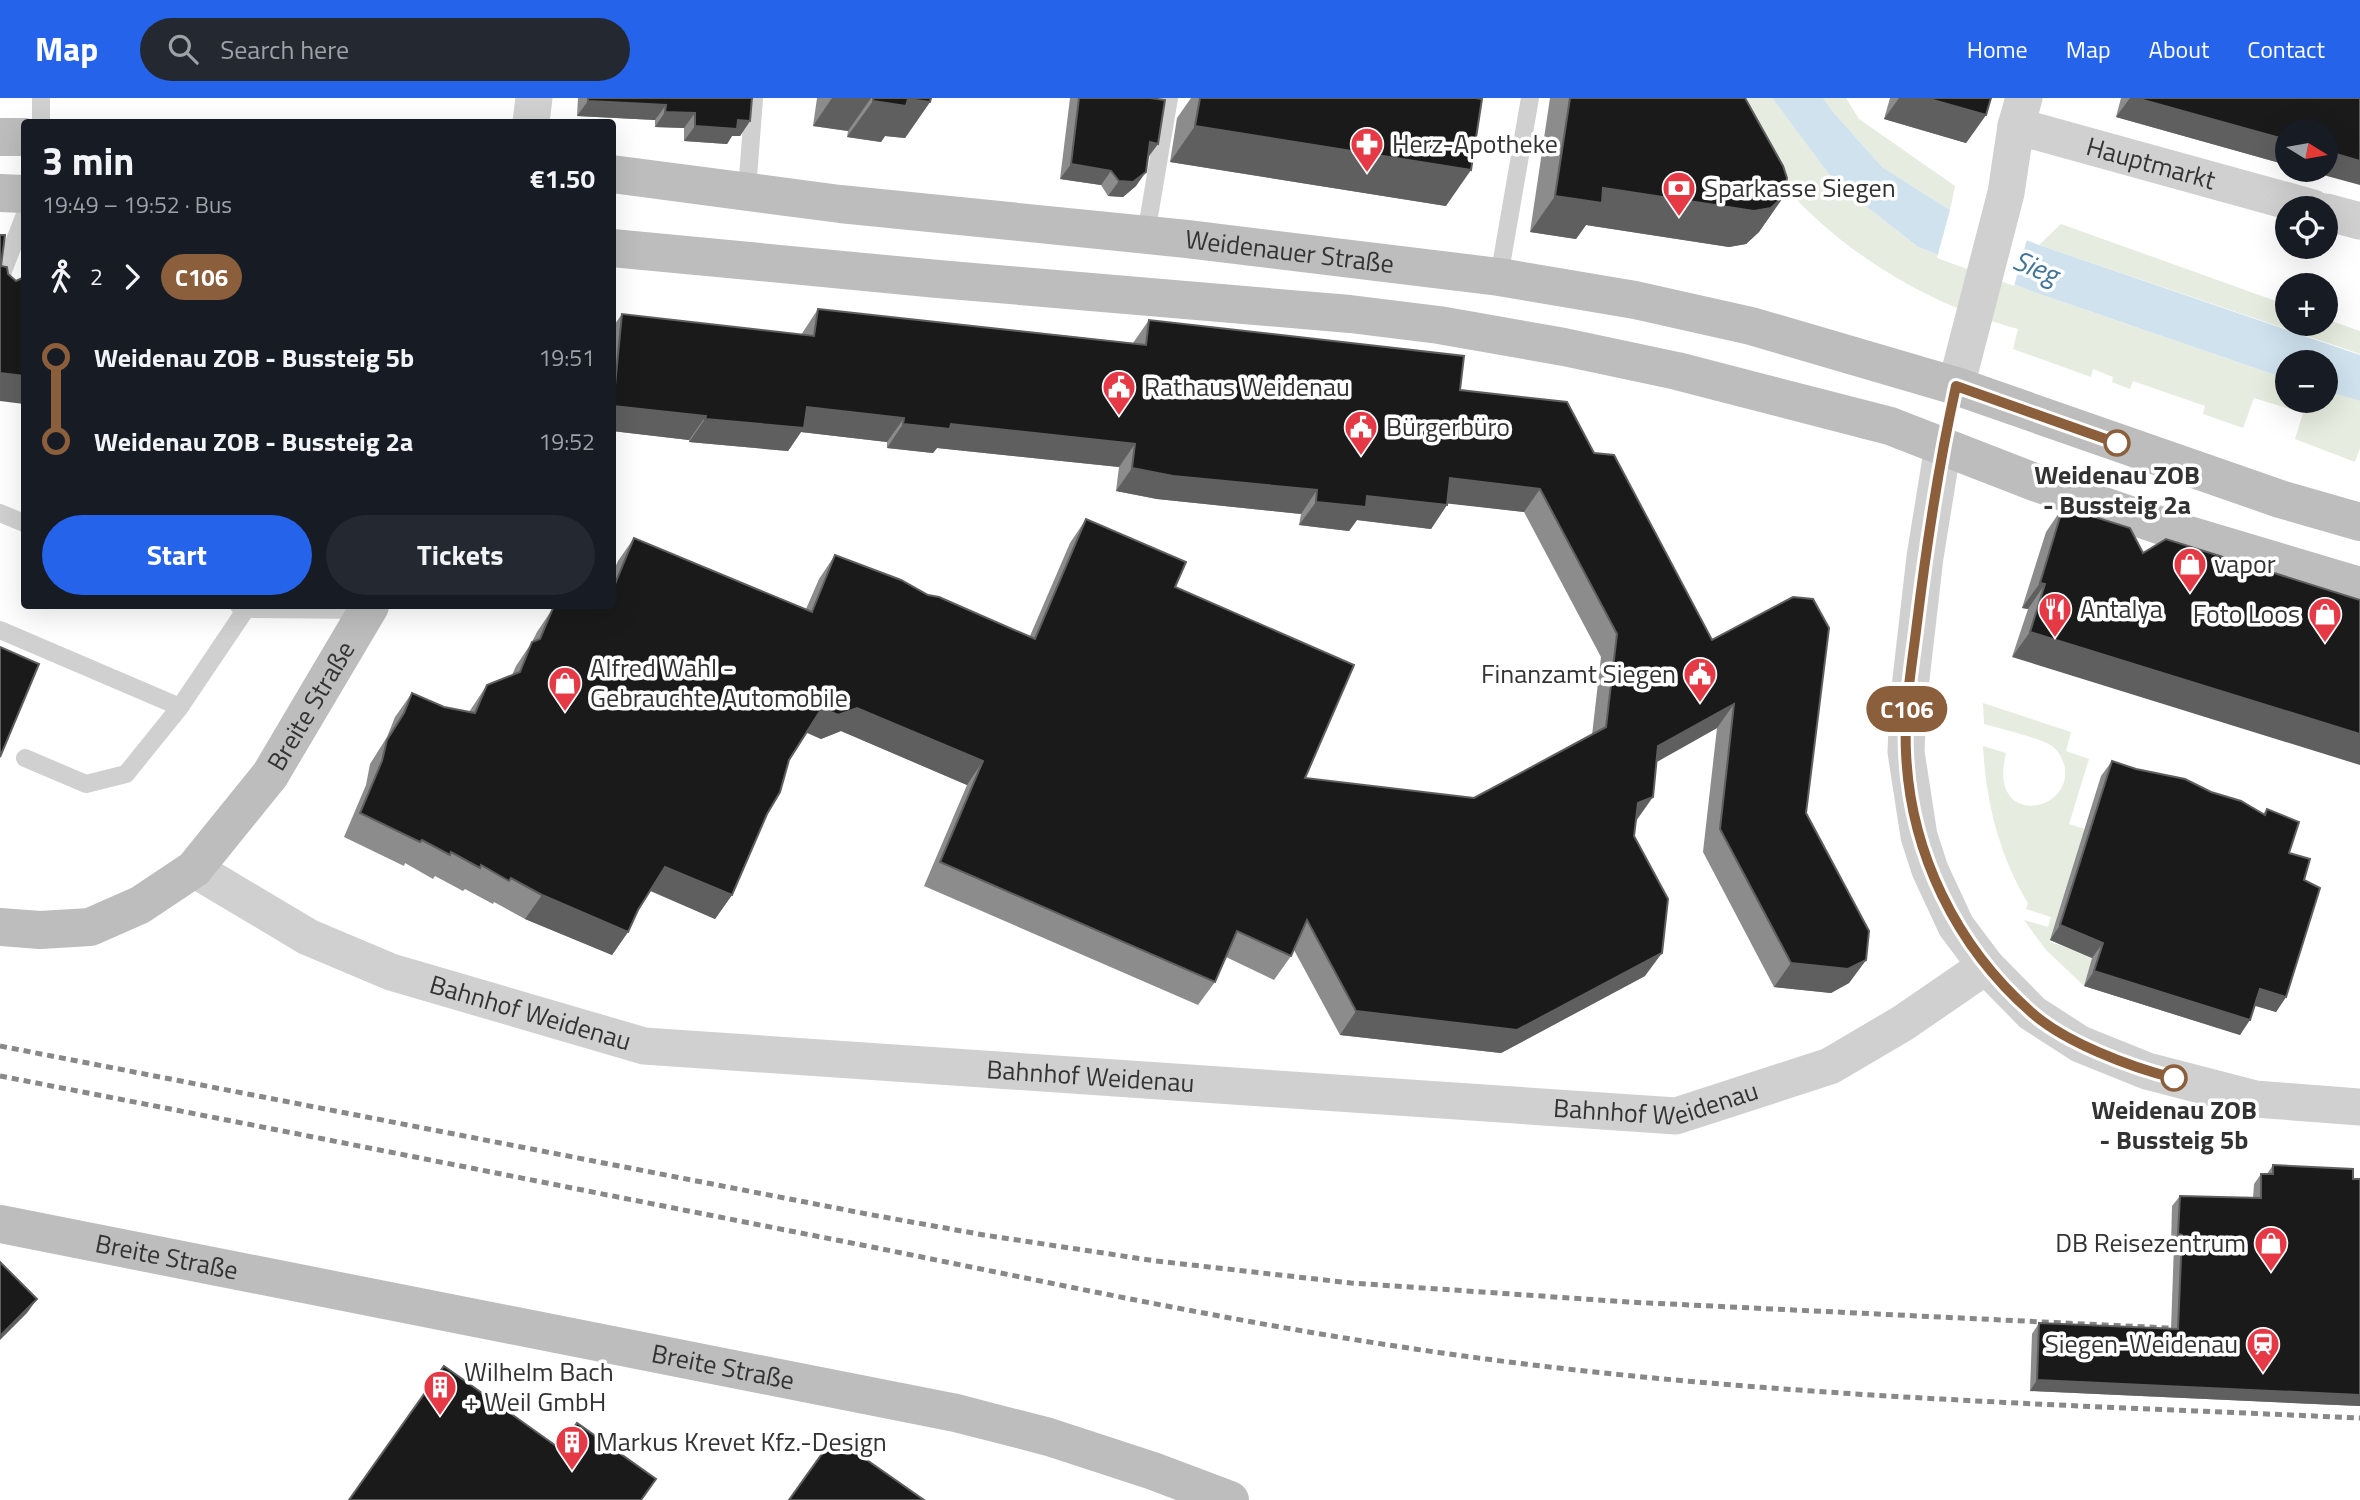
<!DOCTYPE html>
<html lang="en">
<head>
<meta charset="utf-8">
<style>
	:root { --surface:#171b24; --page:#242831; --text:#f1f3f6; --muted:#9ea1a6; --accent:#2563eb }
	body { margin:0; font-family:"Titillium Web",sans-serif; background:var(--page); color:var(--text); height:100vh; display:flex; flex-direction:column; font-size:26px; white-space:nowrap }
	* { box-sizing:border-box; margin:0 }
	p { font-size:23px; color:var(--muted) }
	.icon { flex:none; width:38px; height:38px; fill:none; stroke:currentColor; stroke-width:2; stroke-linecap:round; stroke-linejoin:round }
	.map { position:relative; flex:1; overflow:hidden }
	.side { position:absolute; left:21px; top:21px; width:595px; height:490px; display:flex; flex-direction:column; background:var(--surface); border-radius:7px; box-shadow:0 7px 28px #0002 }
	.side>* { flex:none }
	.badge { padding:0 14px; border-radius:23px; font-size:24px; line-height:46px }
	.needle { width:46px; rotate:101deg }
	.controls { position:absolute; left:2275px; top:21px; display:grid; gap:14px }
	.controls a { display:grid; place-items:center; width:63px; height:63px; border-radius:50%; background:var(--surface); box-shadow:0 7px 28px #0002; font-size:35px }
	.map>.badge { position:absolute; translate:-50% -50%; box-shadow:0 0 0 4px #fff }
	.legs { display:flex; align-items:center; gap:10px; height:77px; padding:0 21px; font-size:23px }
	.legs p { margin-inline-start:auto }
	.overview { display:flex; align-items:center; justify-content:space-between; height:119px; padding:0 21px }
	h1 { font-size:38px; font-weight:700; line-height:52px }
	.primary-button { display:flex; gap:14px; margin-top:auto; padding:14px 21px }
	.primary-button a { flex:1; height:80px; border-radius:42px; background:var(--accent); color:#fff; font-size:28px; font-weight:700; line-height:80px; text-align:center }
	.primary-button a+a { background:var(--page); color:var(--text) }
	ul { padding:0 21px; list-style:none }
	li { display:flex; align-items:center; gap:24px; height:84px; font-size:26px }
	li i { display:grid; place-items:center; width:10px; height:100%; margin:0 9px; background:currentColor }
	li i::after { content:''; width:18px; height:18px; margin:-9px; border:5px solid; border-radius:50%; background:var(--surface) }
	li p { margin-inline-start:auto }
	li:first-child i { background:linear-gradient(#0000 50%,currentColor 0) }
	li:last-child i { background:linear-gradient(currentColor 50%,#0000 0) }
	header { display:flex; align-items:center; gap:42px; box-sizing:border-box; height:98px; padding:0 35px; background:var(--accent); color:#fff }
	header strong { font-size:33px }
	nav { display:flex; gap:38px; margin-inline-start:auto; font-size:24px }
	.search { width:490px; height:63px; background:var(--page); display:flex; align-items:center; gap:18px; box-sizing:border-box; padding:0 24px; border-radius:38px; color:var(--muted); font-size:26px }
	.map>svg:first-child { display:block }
</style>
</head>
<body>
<header>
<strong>Map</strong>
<div class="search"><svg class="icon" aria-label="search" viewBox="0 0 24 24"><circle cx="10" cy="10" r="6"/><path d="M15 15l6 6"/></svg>Search here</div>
<nav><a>Home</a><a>Map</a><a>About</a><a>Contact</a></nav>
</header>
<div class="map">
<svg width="2360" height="1402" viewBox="0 0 2360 1402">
	<rect width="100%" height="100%" fill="#fff"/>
	<g fill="#e6ecdf">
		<path d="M 1733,0 L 1772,0 L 1834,83 L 1918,149 L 2034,194 L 2287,281 L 2287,303 L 2326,303 L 2326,293 L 2360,303 L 2360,350 L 2355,364 L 2295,341 L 2303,315 L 2254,300 L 2243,330 L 2203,316 L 2205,308 L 2133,283 L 2130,291 L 2112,284 L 2113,279 L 2093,271 L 2091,279 L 2013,251 L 2018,231 C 1919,204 1826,145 1763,63 C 1750,45 1742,20 1733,0 Z"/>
		<polygon points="1823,0 1846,0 1859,21 1955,88 1950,112 1882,69 1834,15"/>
		<polygon points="2061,126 2287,207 2287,226 2326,226 2326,221 2360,233 2360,256 2039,147"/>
		<path d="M 1983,605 L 2071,634 L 2066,653 L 2089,661 L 2069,726 L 2085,731 L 2050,844 L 2093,858 L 2084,888 L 2046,852 L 2024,822 L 2048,829 L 2051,819 L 2026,811 L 2028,805 C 1999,757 1986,704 1983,648 L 2006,655 C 1987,729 2070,716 2065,671 C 2064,663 2059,653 2052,648 C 2043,641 1998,630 1984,626 Z"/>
	</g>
	<polygon fill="#cfe2ee" points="1772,0 1823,0 1834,15 1882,69 1950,112 2039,147 2360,257 2360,303 2326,293 2326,264 2287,264 2287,281 2034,194 1918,149 1834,83"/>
	<polygon fill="#fff" points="1951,108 2028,138 2014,188 1937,160"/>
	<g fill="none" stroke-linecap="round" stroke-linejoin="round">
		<g stroke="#d0d0d0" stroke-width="18">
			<polyline points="41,24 41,0"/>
			<polyline points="747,93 754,0"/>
			<polyline points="1146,136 1169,0"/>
			<polyline points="1499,179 1530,0"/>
			<polyline points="0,197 3,173 24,119"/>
			<polyline points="0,415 24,425"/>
			<polyline points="239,508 246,511 368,512"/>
			<polyline points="0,532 180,609 246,511"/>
			<polyline points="25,660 86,686 126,676 180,609"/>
		</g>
		<g stroke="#d0d0d0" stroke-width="37">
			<polyline points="531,24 534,0"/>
			<path id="s1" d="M 2016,28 L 2313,110"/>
			<polyline points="2326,114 2360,123"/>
			<polyline points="1956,288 2006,95 2016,28 2024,0"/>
			<polyline points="1943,348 1925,459 1908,607 1906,654 1919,738 1930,772 1956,828 1986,868 2032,915 2080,946 2147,973 2255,1001 2360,1009"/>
			<path id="s2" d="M 194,771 L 308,839 L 391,874 L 644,948 L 1676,1018 L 1830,968 L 1903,925 L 1986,868"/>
		</g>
		<g stroke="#bdbdbd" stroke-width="38">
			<polyline points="0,39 24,39"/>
			<path id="s3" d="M 612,76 L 840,106 L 1187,141 L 1499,179 L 1635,202 L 1751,228 L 1956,288 L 2280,401 L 2360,424"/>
			<polyline points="0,95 24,96"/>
			<polyline points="612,150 938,181 1350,216 1439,227 1564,249 1677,273 1890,328 2037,385 2182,435 2360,488"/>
			<path id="s4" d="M 0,829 L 40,832 L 90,829 L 140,807 L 194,771 L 270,677 L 370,508"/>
			<path id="s5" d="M 0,1126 L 956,1315 L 1049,1339 L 1153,1373 L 1230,1402"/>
		</g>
		<g stroke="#888" stroke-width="5" stroke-dasharray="7 5" stroke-linecap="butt">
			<polyline points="0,948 867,1116 984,1137 1156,1163 1351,1185 1628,1204 2189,1231"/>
			<path d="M 0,978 C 291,1034 581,1092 872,1149 C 1052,1185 1233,1224 1415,1251 C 1727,1298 2045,1306 2360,1320"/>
		</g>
	</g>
	<g fill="#8c8c8c">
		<polygon points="578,0 752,0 750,23 740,38 732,38 727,46 684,43 684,30 655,29 655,22 577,18"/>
		<polygon points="817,0 931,0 930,4 905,40 885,38 881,44 847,39 848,33 813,28"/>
		<polygon points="1070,0 1150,0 1158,46 1148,60 1136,88 1123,99 1108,98 1101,87 1060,81"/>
		<polygon points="1191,0 1475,0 1446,108 1170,64 1177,20"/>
		<polygon points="1550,0 1745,0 1784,98 1759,134 1746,146 1729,149 1586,127 1576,141 1530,134"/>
		<polygon points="1890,0 1991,0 1986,17 1966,45 1884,21"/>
		<polygon points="2121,0 2360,0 2287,33 2287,67 2116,19"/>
		<polygon points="818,211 1133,245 1149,222 1460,292 1594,355 1712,542 1806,715 1866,862 1849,885 1831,895 1774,889 1703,754 1717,630 1657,664 1635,723 1634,738 1645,878 1501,955 1340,937 1294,852 1291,858 1274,882 1226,859 1215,884 1198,907 924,788 967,687 841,633 821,641 806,634 789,662 732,797 715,821 650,793 638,812 628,834 612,857 525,821 494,804 493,806 465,791 463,793 435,778 433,781 405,765 404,768 344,739 366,687 370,666 387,639 395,619 412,595 444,609 469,614 487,587 512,577 516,568 532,544 537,534 553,510 612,508 612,476 618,463 634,440 806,511 819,481 835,457 928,497 1030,538 1070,445 1086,421 1175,489 1305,680 1474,700 1592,637 1601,559 1524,414 1448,405 1431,431 1357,422 1349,433 1299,427 1301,416 1157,401 1116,393 1119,369 937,350 933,355 887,350 887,344 801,334 788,353 689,344 689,342 612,333 612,230 622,216 801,237"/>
		<polygon points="2063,409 2130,430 2012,559 2028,511 2022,510 2046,434"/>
		<polygon points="2112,663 2263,716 2267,711 2304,782 2286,899 2276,914 2255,908 2240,937 2084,888 2092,860 2050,842 2101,678"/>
		<polygon points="2273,1067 2360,1081 2360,1308 2030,1293 2032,1236 2039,1225 2171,1231 2174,1147 2171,1147 2172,1108 2180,1098 2253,1100 2254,1086 2261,1076 2267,1076"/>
	</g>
	<g fill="#5f5f5f">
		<polygon points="832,0 871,0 848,33 813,28"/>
		<polygon points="1899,0 1926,0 1986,17 1966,45 1884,21"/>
		<polygon points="2130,0 2136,0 2287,42 2287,67 2116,19"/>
		<polygon points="908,1 930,4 905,40 885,38 881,44 847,39 873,3"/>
		<polygon points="588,3 666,7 655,22 577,18"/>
		<polygon points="665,14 695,15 684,30 655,29"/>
		<polygon points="738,22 750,23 740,38 732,38 727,46 684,43 695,28"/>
		<polygon points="1195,28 1471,72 1446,108 1170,64"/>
		<polygon points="1150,44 1158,46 1147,60"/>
		<polygon points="2326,53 2360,63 2360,87 2305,72 2326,72"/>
		<polygon points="1071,66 1111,73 1101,87 1060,81"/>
		<polygon points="1146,74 1136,88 1123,99 1108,98 1119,83"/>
		<polygon points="1603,90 1784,98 1759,134 1746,146 1729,149 1586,127 1576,141 1530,134 1555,98"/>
		<polygon points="0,275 24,278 24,306 0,303"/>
		<polygon points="612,308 706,318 689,342 612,333"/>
		<polygon points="807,309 904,320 887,344 801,334 788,353 689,344 705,321"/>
		<polygon points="903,326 951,326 1135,346 1119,369 937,350 933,355 887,350"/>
		<polygon points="1132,370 1317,392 1301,416 1157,401 1116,393"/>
		<polygon points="1450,380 1540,391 1524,414 1434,404"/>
		<polygon points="1367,398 1447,407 1431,431 1357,422 1349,433 1299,427 1316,404"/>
		<polygon points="2040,485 2045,486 2028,511 2022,510"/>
		<polygon points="2030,534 2360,636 2360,667 2012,559"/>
		<polygon points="1734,606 1717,630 1642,672 1658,648"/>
		<polygon points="822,610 857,610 983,663 967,687 841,633 821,641 805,634"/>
		<polygon points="1653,699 1636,723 1621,729 1638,705"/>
		<polygon points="665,769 732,797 715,821 649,792"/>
		<polygon points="542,797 628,834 612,857 525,821"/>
		<polygon points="2060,827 2103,845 2092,860 2050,842"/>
		<polygon points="1662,855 1645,878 1501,955 1340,937 1356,913"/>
		<polygon points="1866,862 1849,885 1831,895 1774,889 1791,865"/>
		<polygon points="2094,873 2250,922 2240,937 2084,888"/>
		<polygon points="2260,891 2286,899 2276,914 2250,906"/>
		<polygon points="2178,1136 2182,1137 2174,1147 2171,1147"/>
		<polygon points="37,1201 27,1215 0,1242 0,1238"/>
		<polygon points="2037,1282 2360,1297 2360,1308 2030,1293"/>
	</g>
	<g fill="#1a1a1a" stroke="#5f5f5f" stroke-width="2">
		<polygon points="588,0 752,0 750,23 738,22 737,31 695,28 695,15 665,14 666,7 588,3"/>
		<polygon points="873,0 931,0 930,4 908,1 906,8 873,3"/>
		<polygon points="1079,0 1150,0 1165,2 1158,46 1150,44 1146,74 1133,84 1119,83 1111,73 1071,66"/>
		<polygon points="1200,0 1475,0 1482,1 1471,72 1195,28"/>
		<polygon points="1570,0 1745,0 1783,68 1787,80 1784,98 1771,110 1754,113 1603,90 1602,105 1555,98"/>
		<polygon points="1926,0 1991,0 1986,17"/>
		<polygon points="2136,0 2360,0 2360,63 2326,53 2326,33 2287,33 2287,42"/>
		<polygon points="0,137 5,137 1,168 7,169 8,176 16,183 24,179 24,278 0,275"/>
		<polygon points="818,211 1146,247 1149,222 1464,258 1460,292 1567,304 1594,355 1614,357 1712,542 1793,499 1813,501 1829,530 1806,715 1869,833 1866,862 1848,871 1791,865 1720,731 1734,606 1658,648 1653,699 1638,705 1634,738 1668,801 1662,855 1517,932 1356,913 1307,822 1291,858 1237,833 1215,884 940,764 983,663 857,610 838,617 822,610 789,662 780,694 767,716 732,797 665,769 638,812 628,834 542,797 511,780 509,783 481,767 480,770 451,754 450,757 422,742 420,744 360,715 382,663 387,642 404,615 412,595 444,609 475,615 487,587 520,574 532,544 540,541 553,510 560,508 612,508 612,487 615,486 634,440 812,514 835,457 901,482 928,497 939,499 1035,541 1086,421 1186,464 1175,489 1354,567 1305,680 1474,700 1606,629 1617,536 1540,391 1450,380 1447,407 1367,398 1366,409 1316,404 1317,392 1173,378 1132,370 1135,346 951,326 950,331 903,326 904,320 807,309 804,330 705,321 706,318 613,308 622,216 814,238"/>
		<polygon points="2063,409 2130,430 2143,455 2166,441 2360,502 2360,636 2030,534 2045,486 2040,485"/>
		<polygon points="0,549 39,566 0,659"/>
		<polygon points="2112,663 2136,671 2185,681 2211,694 2241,703 2265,717 2267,711 2299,724 2289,755 2310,761 2304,782 2320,790 2286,899 2260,891 2250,922 2094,873 2103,845 2060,827"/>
		<polygon points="2273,1067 2353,1071 2353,1081 2360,1081 2360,1297 2037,1282 2039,1225 2178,1231 2182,1137 2178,1136 2180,1098 2261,1100 2261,1076 2273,1076"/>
		<polygon points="0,1164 37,1201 0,1238"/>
		<polygon points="444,1268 559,1350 577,1325 656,1381 641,1402 349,1402"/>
		<polygon points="834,1339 924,1402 789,1402"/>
	</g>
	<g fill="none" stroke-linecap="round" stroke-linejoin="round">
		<defs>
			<path id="line-1" d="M 2117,345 L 1956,288 C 1938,369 1926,450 1916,533 C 1911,573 1904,614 1906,654 C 1910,754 1956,848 2031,914 C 2064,944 2130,969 2174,980"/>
		</defs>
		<use href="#line-1" stroke="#fff" stroke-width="16"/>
		<use href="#line-1" stroke="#8b5e3c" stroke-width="10"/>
	</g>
	<defs>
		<symbol id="pharmacy-pin" viewBox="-11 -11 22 30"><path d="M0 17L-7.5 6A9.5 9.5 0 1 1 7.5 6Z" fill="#e63946" stroke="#fff"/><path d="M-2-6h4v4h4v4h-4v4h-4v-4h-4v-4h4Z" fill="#fff"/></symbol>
		<symbol id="bank-pin" viewBox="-11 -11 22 30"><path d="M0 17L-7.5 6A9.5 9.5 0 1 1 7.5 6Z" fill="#e63946" stroke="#fff"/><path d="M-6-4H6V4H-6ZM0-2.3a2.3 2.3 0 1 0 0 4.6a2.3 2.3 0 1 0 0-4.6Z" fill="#fff"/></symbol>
		<symbol id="civic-pin" viewBox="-11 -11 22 30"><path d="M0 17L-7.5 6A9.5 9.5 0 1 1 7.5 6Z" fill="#e63946" stroke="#fff"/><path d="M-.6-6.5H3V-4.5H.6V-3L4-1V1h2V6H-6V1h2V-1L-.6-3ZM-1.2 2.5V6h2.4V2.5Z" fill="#fff"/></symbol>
		<symbol id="shop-pin" viewBox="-11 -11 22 30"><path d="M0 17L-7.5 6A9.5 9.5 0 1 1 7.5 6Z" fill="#e63946" stroke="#fff"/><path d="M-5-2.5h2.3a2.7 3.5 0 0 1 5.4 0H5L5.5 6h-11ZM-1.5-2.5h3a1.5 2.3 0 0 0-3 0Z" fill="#fff"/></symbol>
		<symbol id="restaurant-pin" viewBox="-11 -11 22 30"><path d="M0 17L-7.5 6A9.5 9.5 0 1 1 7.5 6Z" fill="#e63946" stroke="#fff"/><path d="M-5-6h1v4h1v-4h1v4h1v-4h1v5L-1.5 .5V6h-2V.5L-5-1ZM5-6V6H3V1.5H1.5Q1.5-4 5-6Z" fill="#fff"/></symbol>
		<symbol id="station-pin" viewBox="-11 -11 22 30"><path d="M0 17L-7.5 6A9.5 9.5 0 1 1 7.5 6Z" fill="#e63946" stroke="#fff"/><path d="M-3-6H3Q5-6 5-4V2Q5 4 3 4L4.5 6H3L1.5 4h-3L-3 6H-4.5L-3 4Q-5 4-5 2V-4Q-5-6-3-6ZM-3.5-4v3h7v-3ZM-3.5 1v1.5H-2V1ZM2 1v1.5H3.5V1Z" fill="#fff"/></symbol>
		<symbol id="building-pin" viewBox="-11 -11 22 30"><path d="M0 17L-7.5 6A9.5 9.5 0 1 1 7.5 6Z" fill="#e63946" stroke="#fff"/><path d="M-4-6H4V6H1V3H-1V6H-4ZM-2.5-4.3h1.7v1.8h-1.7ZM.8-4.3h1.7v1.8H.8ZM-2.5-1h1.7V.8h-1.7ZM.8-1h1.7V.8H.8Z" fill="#fff"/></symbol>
	</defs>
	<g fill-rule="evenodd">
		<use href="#pharmacy-pin" x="1348" y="27" width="38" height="52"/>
		<use href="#bank-pin" x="1660" y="71" width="38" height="52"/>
		<use href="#civic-pin" x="1100" y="270" width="38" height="52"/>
		<use href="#civic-pin" x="1342" y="310" width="38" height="52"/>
		<use href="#shop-pin" x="2171" y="447" width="38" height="52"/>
		<use href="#restaurant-pin" x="2036" y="492" width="38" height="52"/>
		<use href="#shop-pin" x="2306" y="497" width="38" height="52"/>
		<use href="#civic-pin" x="1681" y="557" width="38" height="52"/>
		<use href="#shop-pin" x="546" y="566" width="38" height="52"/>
		<use href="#shop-pin" x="2252" y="1126" width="38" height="52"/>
		<use href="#station-pin" x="2244" y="1227" width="38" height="52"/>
		<use href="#building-pin" x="421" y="1270" width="38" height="52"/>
		<use href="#building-pin" x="553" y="1325" width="38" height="52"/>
	</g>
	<g fill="#fff" stroke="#8b5e3c" stroke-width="3.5">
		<circle cx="2117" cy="345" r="12"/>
		<circle cx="2174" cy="980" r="12"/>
	</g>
	<g text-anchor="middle" stroke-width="7" stroke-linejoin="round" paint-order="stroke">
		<g font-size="26" fill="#333" stroke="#fff" text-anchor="start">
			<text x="1392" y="55">Herz-Apotheke</text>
			<text x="1704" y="99">Sparkasse Siegen</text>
			<text x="1144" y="298">Rathaus Weidenau</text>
			<text x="1386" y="338">Bürgerbüro</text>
			<text x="2214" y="475">vapor</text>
			<text x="2080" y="520">Antalya</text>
			<text x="2300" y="525" text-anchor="end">Foto Loos</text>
			<text x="590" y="579">Alfred Wahl -<tspan x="590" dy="30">Gebrauchte Automobile</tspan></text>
			<text x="1676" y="585" text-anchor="end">Finanzamt Siegen</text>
			<text x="2246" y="1154" text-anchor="end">DB Reisezentrum</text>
			<text x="2238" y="1255" text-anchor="end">Siegen-Weidenau</text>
			<text x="464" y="1283">Wilhelm Bach<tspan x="464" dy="30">+ Weil GmbH</tspan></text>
			<text x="596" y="1353">Markus Krevet Kfz.-Design</text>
		</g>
		<g font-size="26" fill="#333" stroke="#fff">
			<text dy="9" stroke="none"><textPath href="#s1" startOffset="140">Hauptmarkt</textPath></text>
			<text dy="9" stroke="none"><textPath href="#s3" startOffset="682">Weidenauer Straße</textPath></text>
			<text dy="9" stroke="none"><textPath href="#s4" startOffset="411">Breite Straße</textPath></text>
			<text dy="9" stroke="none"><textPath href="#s2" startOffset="368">Bahnhof Weidenau</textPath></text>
			<text dy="9" stroke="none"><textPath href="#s2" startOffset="934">Bahnhof Weidenau</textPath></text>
			<text dy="9" stroke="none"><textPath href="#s2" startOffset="1502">Bahnhof Weidenau</textPath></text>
			<text dy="9" stroke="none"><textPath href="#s5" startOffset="170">Breite Straße</textPath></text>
			<text dy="9" stroke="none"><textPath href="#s5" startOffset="737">Breite Straße</textPath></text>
		</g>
		<g font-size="26" font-weight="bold" fill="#333" stroke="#fff">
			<text x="2117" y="386">Weidenau ZOB<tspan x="2117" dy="30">- Bussteig 2a</tspan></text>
			<text x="2174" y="1021">Weidenau ZOB<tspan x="2174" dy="30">- Bussteig 5b</tspan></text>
		</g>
		<g font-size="28" font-style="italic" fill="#3f7597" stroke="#fff">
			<text transform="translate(2036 169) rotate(22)" y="10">Sieg</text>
		</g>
	</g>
</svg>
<div class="controls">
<a><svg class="needle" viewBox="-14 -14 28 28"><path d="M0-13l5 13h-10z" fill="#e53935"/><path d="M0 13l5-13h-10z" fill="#9ea1a6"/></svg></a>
<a><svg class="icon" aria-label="locate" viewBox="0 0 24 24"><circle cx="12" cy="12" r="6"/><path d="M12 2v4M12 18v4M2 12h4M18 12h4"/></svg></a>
<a>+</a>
<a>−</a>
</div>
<b class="badge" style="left:1907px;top:611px;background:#8b5e3c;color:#fff">C106</b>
<section class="side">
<div class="overview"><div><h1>3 min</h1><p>19:49 – 19:52 · Bus</p></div><b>€1.50</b></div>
<div class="legs"><svg class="icon" aria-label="walk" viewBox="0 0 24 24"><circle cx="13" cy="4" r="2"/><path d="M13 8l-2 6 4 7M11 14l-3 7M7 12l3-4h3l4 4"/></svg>2<svg class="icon" aria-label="forward" viewBox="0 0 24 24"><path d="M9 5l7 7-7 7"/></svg><b class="badge" style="background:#8b5e3c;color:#fff">C106</b></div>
<ul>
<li><i style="color:#8b5e3c"></i><b>Weidenau ZOB - Bussteig 5b</b><p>19:51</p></li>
<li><i style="color:#8b5e3c"></i><b>Weidenau ZOB - Bussteig 2a</b><p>19:52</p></li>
</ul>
<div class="primary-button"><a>Start</a><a>Tickets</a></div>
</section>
</div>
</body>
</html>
